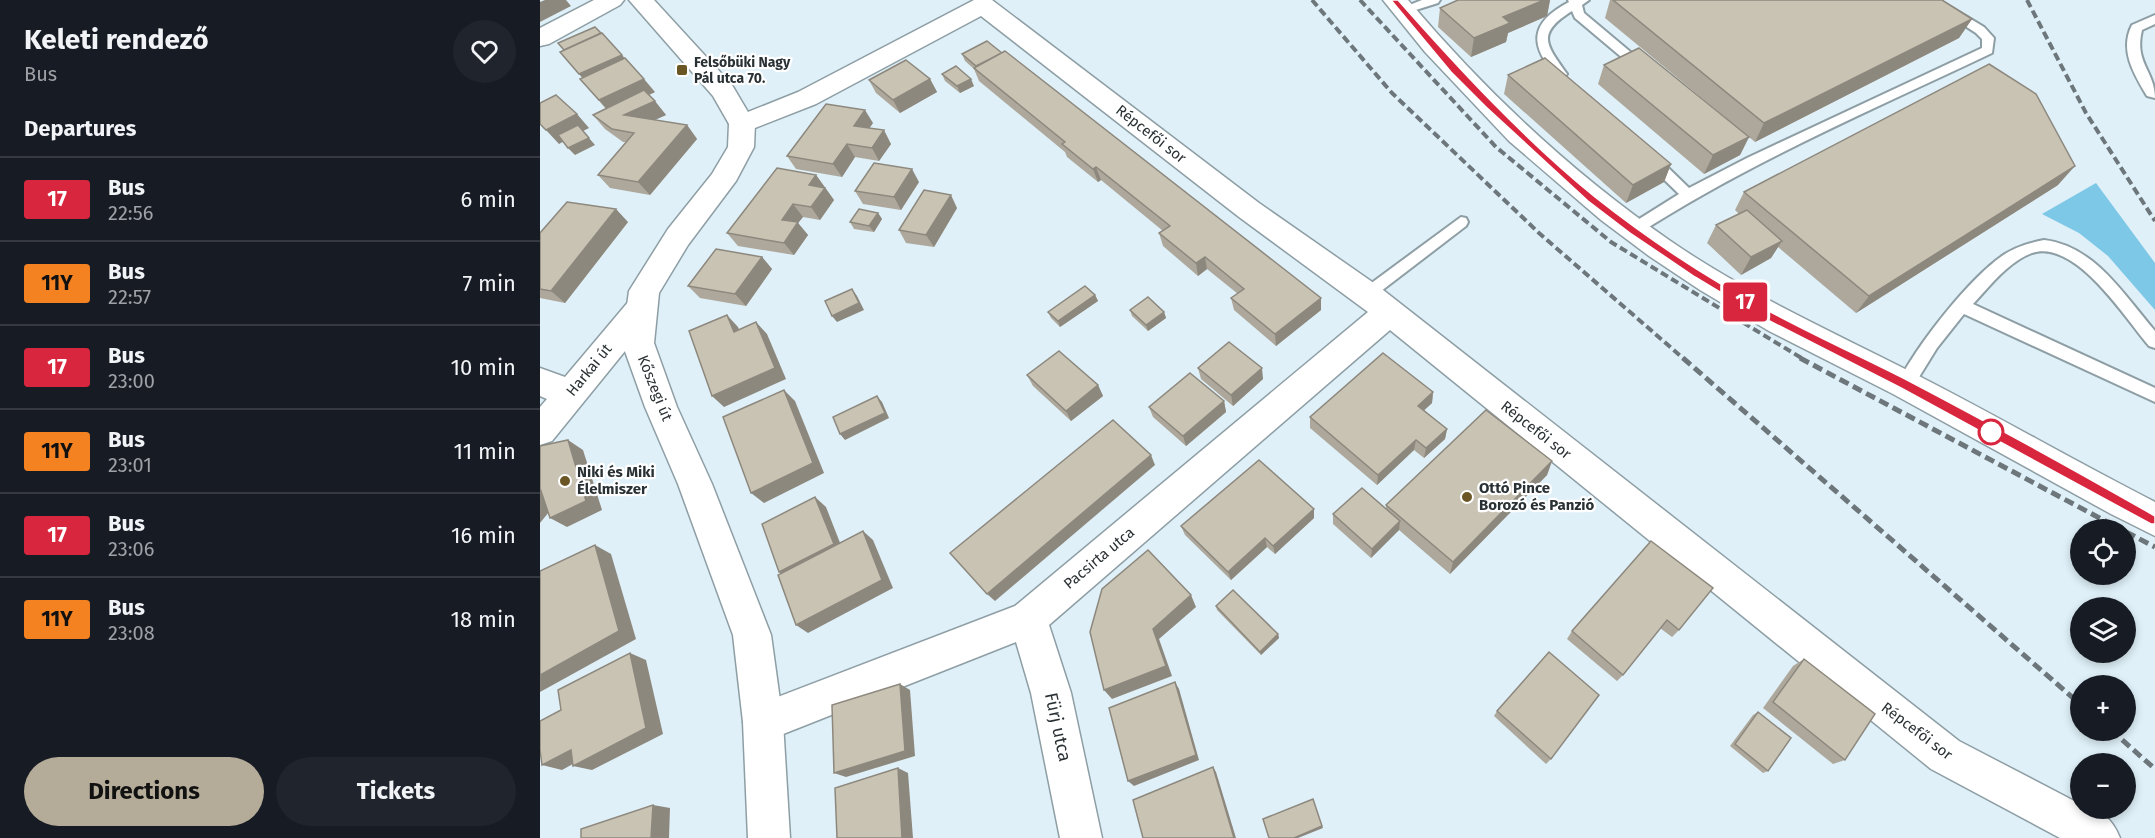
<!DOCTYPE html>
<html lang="en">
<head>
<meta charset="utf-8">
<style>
	:root { --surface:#171b24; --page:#20242c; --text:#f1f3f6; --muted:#9ea1a6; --line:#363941; --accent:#b4ac98 }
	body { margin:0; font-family:"Fira Sans",sans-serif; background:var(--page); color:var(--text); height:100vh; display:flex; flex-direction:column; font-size:22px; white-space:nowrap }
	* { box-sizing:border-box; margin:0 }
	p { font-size:20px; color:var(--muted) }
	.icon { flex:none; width:33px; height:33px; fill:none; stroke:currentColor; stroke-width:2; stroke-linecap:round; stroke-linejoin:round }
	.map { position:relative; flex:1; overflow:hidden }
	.drawer { display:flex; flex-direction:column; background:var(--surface); width:540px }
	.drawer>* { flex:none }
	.badge { padding:0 12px; border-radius:4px; font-size:21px; line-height:39px }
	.fabs { position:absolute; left:1530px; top:519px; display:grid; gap:12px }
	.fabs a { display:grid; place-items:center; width:66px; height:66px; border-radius:50%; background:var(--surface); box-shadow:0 3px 9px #0003; font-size:30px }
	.map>.badge { position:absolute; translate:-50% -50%; box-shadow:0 0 0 3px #fff }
	h2 { padding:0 24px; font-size:22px; line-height:54px }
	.round { display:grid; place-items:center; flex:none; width:63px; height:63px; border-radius:32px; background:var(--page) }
	.head { display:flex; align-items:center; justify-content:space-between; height:102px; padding:0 24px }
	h1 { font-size:28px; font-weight:700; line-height:45px }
	.cta { display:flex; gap:12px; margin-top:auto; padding:12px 24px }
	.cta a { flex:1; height:69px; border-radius:36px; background:var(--accent); color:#111; font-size:24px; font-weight:700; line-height:69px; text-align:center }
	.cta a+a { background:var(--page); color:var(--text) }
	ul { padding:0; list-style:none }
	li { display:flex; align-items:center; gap:18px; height:84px; padding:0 24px; border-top:2px solid var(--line) }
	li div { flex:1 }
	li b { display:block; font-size:22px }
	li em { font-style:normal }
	li .badge { min-width:66px; font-weight:700; text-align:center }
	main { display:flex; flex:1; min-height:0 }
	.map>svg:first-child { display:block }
</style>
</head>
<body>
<main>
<section class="drawer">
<div class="head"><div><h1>Keleti rendező</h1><p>Bus</p></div><a class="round"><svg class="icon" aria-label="heart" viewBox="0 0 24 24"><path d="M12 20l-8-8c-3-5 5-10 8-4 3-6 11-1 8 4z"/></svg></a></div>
<h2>Departures</h2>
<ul>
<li><span class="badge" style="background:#d7263d;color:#fff">17</span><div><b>Bus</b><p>22:56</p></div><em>6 min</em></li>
<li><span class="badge" style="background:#f58220;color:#111">11Y</span><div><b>Bus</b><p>22:57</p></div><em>7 min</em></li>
<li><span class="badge" style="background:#d7263d;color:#fff">17</span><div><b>Bus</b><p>23:00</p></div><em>10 min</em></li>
<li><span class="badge" style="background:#f58220;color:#111">11Y</span><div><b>Bus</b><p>23:01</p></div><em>11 min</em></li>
<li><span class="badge" style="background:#d7263d;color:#fff">17</span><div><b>Bus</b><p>23:06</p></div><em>16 min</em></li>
<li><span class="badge" style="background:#f58220;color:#111">11Y</span><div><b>Bus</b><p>23:08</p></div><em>18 min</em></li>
</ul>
<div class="cta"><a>Directions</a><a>Tickets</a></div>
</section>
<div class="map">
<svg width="1615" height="838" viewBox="0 0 1615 838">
	<rect width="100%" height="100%" fill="#dff0f8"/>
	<polygon fill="#7dc8e6" points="1556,183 1615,263 1615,310 1568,256 1539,233 1502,214"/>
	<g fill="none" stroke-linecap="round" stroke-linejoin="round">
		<defs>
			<g id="service">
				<polygon points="882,0 900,0 898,3 863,14 857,10"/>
				<path d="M 1028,0 L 1049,0 L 1042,5 L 1044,13 L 1106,65 L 1108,68 L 1106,71 L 1098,71 L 1035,18 L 1032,11 C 995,34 1007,45 1027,74 L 1025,77 L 1017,77 C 989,45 989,23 1029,2 Z"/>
				<path d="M 1385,0 L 1399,0 L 1444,27 L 1454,38 L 1452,53 C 1332,110 1210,162 1098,234 L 1088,234 L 1086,230 L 1088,226 L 1139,194 L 1107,163 L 1105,160 L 1107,157 L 1117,157 L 1149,188 L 1207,158 L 1442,48 L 1442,39 L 1436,33 Z"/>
				<path d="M 1615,15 L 1615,24 L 1602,30 C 1594,63 1615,71 1615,98 L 1607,96 C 1594,74 1579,50 1592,25 Z"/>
				<polygon points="921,217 926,218 928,222 926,226 832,298 822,298 819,294 822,290"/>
				<path d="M 1504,240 C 1555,246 1584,295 1615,331 L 1615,348 L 1609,346 C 1585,318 1536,239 1492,253 C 1468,262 1450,286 1433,304 L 1615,388 L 1615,402 L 1424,314 L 1397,348 L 1371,390 L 1365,392 L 1359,390 L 1357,385 C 1376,346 1430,277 1465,254 C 1478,246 1490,243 1504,240 Z"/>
			</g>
			<g id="minor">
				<polygon points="54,0 84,0 80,5 9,44 0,46 0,28"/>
				<path d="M 434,0 L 452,0 L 719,203 L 838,286 L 1419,741 L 1540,804 L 1540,808 C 1561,808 1573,820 1580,838 L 1520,838 L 1391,769 L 850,330 L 509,625 L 531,693 L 562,838 L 520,838 L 491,693 L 476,642 L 223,742 L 209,736 L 203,722 L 209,708 L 475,606 L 828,312 L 699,217 L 441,16 L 276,104 L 202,133 L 193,130 L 189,124 L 193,118 L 258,92 Z"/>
				<path d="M 843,0 L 868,0 C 945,91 1031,172 1129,240 C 1207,294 1293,332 1377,375 C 1457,416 1535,461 1615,502 L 1615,536 L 1571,514 L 1353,394 L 1229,331 L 1160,290 L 1109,256 L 1061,220 L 969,141 L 885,52 Z"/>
				<polygon points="100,298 111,301 115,310 111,319 12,441 0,445 0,407 7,399 0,396 0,368 25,377 89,301"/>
			</g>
			<polygon id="secondary" points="89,0 114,0 192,85 215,124 214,147 196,181 148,245 119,293 114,343 137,407 172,484 231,635 243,722 250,838 208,838 203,722 193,635 138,484 105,407 82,343 89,291 128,229 172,174 188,147 189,124 173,96"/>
		</defs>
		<use href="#service" stroke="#8e9ea5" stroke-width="4"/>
		<use href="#minor" stroke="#8e9ea5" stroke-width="3"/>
		<use href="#secondary" stroke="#8e9ea5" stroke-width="3"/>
		<use href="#service" fill="#fff" fill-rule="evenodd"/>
		<use href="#minor" fill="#fff" fill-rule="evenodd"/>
		<use href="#secondary" fill="#fff" fill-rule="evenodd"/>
		<g stroke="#6c767b" stroke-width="4" stroke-dasharray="8 4" stroke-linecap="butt">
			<polyline points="772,0 852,93 999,233 1144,359"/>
			<polyline points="820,0 956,147 1071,242 1263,359"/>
			<polyline points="1487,0 1546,113 1615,221"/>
		</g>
		<g stroke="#6c767b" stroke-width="5" stroke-dasharray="10 5" stroke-linecap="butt">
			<polyline points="1143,358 1540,704"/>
			<polyline points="1260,358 1582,530"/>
			<polyline points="1586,532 1615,547"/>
			<polyline points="1571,730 1615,769"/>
		</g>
	</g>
	<g fill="#ada89b">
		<polygon points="918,0 1010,0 1007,16 968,33 966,42 931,57 898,27 900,8"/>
		<polygon points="1070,0 1402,0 1432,19 1419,38 1215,142 1209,137 1200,155 1164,174 1058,84 1064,65 1186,118 1065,18"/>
		<polygon points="422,54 781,298 781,310 736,346 694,310 691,298 698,294 667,269 658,276 623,246 619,233 623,231 561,180 558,182 527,157 525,152 439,81 434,69 425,61"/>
		<polygon points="402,74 434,86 420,93 405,81"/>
		<polygon points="968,75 1131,164 1124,182 1086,203 964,94"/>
		<polygon points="42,78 115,92 109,95 126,115 114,120 147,125 157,139 110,195 70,188 58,175 86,142 83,142 65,129 53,115 66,109 40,79"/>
		<polygon points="390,79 397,92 360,113 336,93 329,80"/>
		<polygon points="333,123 329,128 351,144 339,161 315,157 302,177 256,169 247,156"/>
		<polygon points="276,175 294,200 280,220 263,217 258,223 268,235 254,255 198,246 187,233"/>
		<polygon points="379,182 361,210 323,204 315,191"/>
		<polygon points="1518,185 1316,313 1238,247 1231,258 1201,275 1167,243 1176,225 1199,214 1195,210 1204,192"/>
		<polygon points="417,208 394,247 366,243 359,230"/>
		<polygon points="338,213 342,219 334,232 314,229 310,222"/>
		<polygon points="88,222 25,303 0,298 0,233"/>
		<polygon points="222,257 232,269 206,306 160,298 148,286"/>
		<polygon points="555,295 558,301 520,327 511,318 508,312"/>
		<polygon points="590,310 624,312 626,318 608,331 592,316"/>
		<polygon points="658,368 723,379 693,406 661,379"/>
		<polygon points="487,375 558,385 563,396 531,421 493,386"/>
		<polygon points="893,392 892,403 884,410 907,429 905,439 884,458 874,450 837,485 770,428 770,417"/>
		<polygon points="684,401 686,412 646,446 613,417 609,407"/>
		<polygon points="1012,461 1007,475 910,574 859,530 831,558 793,524 793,514 846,509 846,505"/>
		<polygon points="774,518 735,554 727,547 691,580 645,535 641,526"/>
		<polygon points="1111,541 1139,630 1132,637 1120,628 1083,675 1077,681 1027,639 1032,631"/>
		<polygon points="676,606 738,634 739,638 721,655 677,610"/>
		<polygon points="1264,659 1305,760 1293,764 1223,708 1253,666"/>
		<polygon points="957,711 1011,759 1006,764 954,716"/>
		<polygon points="1218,712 1228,771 1223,773 1190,746 1213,715"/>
	</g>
	<g fill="#8d887e">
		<polygon points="5,0 26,0 31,6 0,22 0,2"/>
		<polygon points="1004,0 1010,0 1007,16 968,33 966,42 931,57 934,38 963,17"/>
		<polygon points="1432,19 1419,38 1215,142 1224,123"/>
		<polygon points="82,55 93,68 51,88 39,74"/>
		<polygon points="104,79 115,92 70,113 59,100"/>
		<polygon points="390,79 397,92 360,113 353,100"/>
		<polygon points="431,79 434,86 420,93 417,86"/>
		<polygon points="115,101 126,115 95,129 84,115"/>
		<polygon points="325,110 333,123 322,139 314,126"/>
		<polygon points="37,114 49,128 43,131 55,145 35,155 28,148 43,131 19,144 6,130"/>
		<polygon points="147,125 157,139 110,195 98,182"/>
		<polygon points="344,130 351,144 339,161 332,148"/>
		<polygon points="1209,137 1200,155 1164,174 1173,155"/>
		<polygon points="307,144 315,157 302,177 293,164"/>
		<polygon points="1131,164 1124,182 1086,203 1093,185"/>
		<polygon points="1535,166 1518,185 1316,313 1329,296"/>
		<polygon points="556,167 561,180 558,182 553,169"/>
		<polygon points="372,169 379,182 361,210 354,197"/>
		<polygon points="276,175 294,200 280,220 271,207 269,185"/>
		<polygon points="411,195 417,208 394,247 386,235"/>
		<polygon points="253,204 263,217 258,223 268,235 254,255 244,243 242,220"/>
		<polygon points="76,209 88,222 25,303 11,291"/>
		<polygon points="338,213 342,219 334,232 329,226"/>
		<polygon points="1242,241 1231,258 1201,275 1211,257"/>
		<polygon points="222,257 232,269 206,306 195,294"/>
		<polygon points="665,257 667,269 658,276 656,263"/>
		<polygon points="312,289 317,296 324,310 297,322 292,316"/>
		<polygon points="555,295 558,301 520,327 518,321"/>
		<polygon points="781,298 781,310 736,346 735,334"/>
		<polygon points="624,312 626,318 608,331 606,325"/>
		<polygon points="187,315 198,327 205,344 194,332"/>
		<polygon points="216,322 227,334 246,379 184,407 172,396"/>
		<polygon points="722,368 723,379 693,406 691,395"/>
		<polygon points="558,385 563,396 531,421 526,411"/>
		<polygon points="244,390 255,401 284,473 224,503 211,493"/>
		<polygon points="893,392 892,403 877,417 878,406"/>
		<polygon points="337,396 342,402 349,418 305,440 300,434"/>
		<polygon points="684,401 686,412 646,446 643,436"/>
		<polygon points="907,429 905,439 884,458 886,448"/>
		<polygon points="28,440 43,450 62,510 27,527 10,518"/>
		<polygon points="876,440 874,450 837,485 838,475"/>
		<polygon points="611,455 615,465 455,601 447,594"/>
		<polygon points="1012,461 1007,475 910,574 913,562"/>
		<polygon points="1,491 18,501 0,523 0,493"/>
		<polygon points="275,497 286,507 304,553 251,580 239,572"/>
		<polygon points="774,509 774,518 735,554 733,546"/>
		<polygon points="860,521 859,530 831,558 832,549"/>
		<polygon points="323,531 333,540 353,588 268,633 256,625"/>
		<polygon points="725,538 727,547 691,580 688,572"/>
		<polygon points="55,545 71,554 96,639 0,692 0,675"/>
		<polygon points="651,595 656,607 619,639 632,676 572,699 564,690 613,629"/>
		<polygon points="738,634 739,638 721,655 720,652"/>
		<polygon points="90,653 106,660 123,734 52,770 33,766"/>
		<polygon points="635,682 639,689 659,760 594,786 588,781"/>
		<polygon points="360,684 370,690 375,756 306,777 294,773"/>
		<polygon points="31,750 49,755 22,770 2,765"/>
		<polygon points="673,767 676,772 696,838 694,838"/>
		<polygon points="358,768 368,773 373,838 362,838"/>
		<polygon points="113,805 130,808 129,838 111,838"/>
		<polygon points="782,826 783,828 758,838 754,838"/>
	</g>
	<g fill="#c9c3b4" stroke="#8d887e" stroke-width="1.5">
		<polygon points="918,0 1004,0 963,17 970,23 934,38 900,8"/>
		<polygon points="1073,0 1402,0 1432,19 1224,123"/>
		<polygon points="55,27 61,33 24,50 18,43"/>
		<polygon points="62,33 82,55 39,74 20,52"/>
		<polygon points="447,41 462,53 436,66 422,54"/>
		<polygon points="1099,48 1209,137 1173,155 1064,65"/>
		<polygon points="465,51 781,298 735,334 691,298 704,289 665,257 656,263 619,233 630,226 556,167 553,169 522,144 525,142 434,68"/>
		<polygon points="85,58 104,79 59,100 40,79"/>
		<polygon points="1005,58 1131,164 1093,185 968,75"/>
		<polygon points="366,60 390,79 353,100 329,80"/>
		<polygon points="1449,64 1496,94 1535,166 1329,296 1204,192"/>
		<polygon points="416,66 431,79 417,86 402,74"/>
		<polygon points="104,90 115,101 84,115 147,125 98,182 58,175 94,133 72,129 53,115"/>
		<polygon points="16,95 37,114 6,130 0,124 0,103"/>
		<polygon points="286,104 325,110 314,126 344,130 332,148 307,144 293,164 247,156"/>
		<polygon points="38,125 49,138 28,148 18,135"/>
		<polygon points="334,163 372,169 354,197 315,191"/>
		<polygon points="237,168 276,175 269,185 285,188 271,207 253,204 242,220 258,222 244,243 187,233"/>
		<polygon points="384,190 411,195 386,235 359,230"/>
		<polygon points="27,202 76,209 11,291 0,289 0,233"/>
		<polygon points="319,209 338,213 329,226 310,222"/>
		<polygon points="1207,210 1242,241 1211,257 1176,225"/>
		<polygon points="176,249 222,257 195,294 148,286"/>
		<polygon points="545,286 555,295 518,321 508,312"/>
		<polygon points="312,289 319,303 292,316 285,301"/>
		<polygon points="608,297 624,312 606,325 590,310"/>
		<polygon points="187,315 194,332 216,322 235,368 172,396 149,331"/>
		<polygon points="689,342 722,368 691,395 658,368"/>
		<polygon points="519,351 558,385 526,411 487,375"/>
		<polygon points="843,353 893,392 878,406 907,429 886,448 876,440 838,475 770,417"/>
		<polygon points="650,373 684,401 643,436 609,407"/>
		<polygon points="244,390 273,463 211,493 183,417"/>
		<polygon points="337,396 345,413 300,434 293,417"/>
		<polygon points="946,410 1012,461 913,562 846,505"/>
		<polygon points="573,420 611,455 447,594 410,553"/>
		<polygon points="28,440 46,501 10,518 1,491 0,493 0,446"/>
		<polygon points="719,460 774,509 733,546 725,538 688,572 641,526"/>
		<polygon points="822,488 860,521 832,549 793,514"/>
		<polygon points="275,497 294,544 239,572 222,524"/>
		<polygon points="323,531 342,580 256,625 238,575"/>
		<polygon points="1111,541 1173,588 1139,630 1127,620 1083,675 1032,631"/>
		<polygon points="55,545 79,631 0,675 0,571"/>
		<polygon points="608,550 651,595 613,629 626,666 564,690 550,632 562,589"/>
		<polygon points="693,590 738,634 720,652 676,606"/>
		<polygon points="1009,652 1059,695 1011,759 957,711"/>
		<polygon points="90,653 106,728 33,766 31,750 2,765 0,750 0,721 21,710 18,690"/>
		<polygon points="1264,659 1335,714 1305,760 1233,702"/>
		<polygon points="635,682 656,755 588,781 569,708"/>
		<polygon points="360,684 365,751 294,773 292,705"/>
		<polygon points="1218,712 1251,738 1228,771 1195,744"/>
		<polygon points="673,767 694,838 603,838 593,800"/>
		<polygon points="358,768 362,838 297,838 295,788"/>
		<polygon points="773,799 782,826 754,838 729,838 723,819"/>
		<polygon points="113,805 111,838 41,838 41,829"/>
	</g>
	<path fill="#d7263d" stroke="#fff" stroke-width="1.5" d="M 851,0 L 858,0 C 919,69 983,138 1055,197 C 1108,239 1167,278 1227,310 C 1273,335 1322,357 1369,381 C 1453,425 1536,471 1615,516 L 1615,524 L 1611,524 L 1361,388 L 1218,315 L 1155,277 L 1090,233 L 1048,201 L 946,107 L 911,72 Z"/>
	<g fill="#6a5524" stroke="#fff" stroke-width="2">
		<rect x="136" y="64" width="12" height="12" rx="3"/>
		<circle cx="25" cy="481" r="6"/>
		<circle cx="927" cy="497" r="6"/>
	</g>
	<circle fill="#fff" stroke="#d7263d" stroke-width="3" cx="1451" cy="432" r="12"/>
	<g text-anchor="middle" stroke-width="4.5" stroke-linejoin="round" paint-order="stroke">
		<g font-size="14" font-weight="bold" fill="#2a3134" stroke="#fff" text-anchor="start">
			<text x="154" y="67">Felsőbüki Nagy<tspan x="154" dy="16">Pál utca 70.</tspan></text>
		</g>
		<g font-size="15" fill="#2a3134" stroke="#fff">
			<text transform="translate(611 134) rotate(38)" y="5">Répcefői sor</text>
			<text transform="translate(49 370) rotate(-51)" y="5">Harkai út</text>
			<text transform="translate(115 388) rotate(68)" y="5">Kőszegi út</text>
			<text transform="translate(996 430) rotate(38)" y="5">Répcefői sor</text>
			<text transform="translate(559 558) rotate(-40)" y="5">Pacsirta utca</text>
			<text transform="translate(1377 731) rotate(37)" y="5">Répcefői sor</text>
		</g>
		<g font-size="15" font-weight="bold" fill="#2a3134" stroke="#fff" text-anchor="start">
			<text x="37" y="477">Niki és Miki<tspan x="37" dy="17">Élelmiszer</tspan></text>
			<text x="939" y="493">Ottó Pince<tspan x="939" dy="17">Borozó és Panzió</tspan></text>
		</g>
		<g font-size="18" fill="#2a3134" stroke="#fff">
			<text transform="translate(518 727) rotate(78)" y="6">Fürj utca</text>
		</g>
	</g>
</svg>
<div class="fabs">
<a><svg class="icon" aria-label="locate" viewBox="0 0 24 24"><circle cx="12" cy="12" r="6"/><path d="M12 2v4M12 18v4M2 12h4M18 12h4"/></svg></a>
<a><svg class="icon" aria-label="layers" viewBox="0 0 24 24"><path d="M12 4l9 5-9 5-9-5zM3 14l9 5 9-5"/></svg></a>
<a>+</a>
<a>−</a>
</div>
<b class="badge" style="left:1205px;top:302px;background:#d7263d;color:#fff">17</b>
</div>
</main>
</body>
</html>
